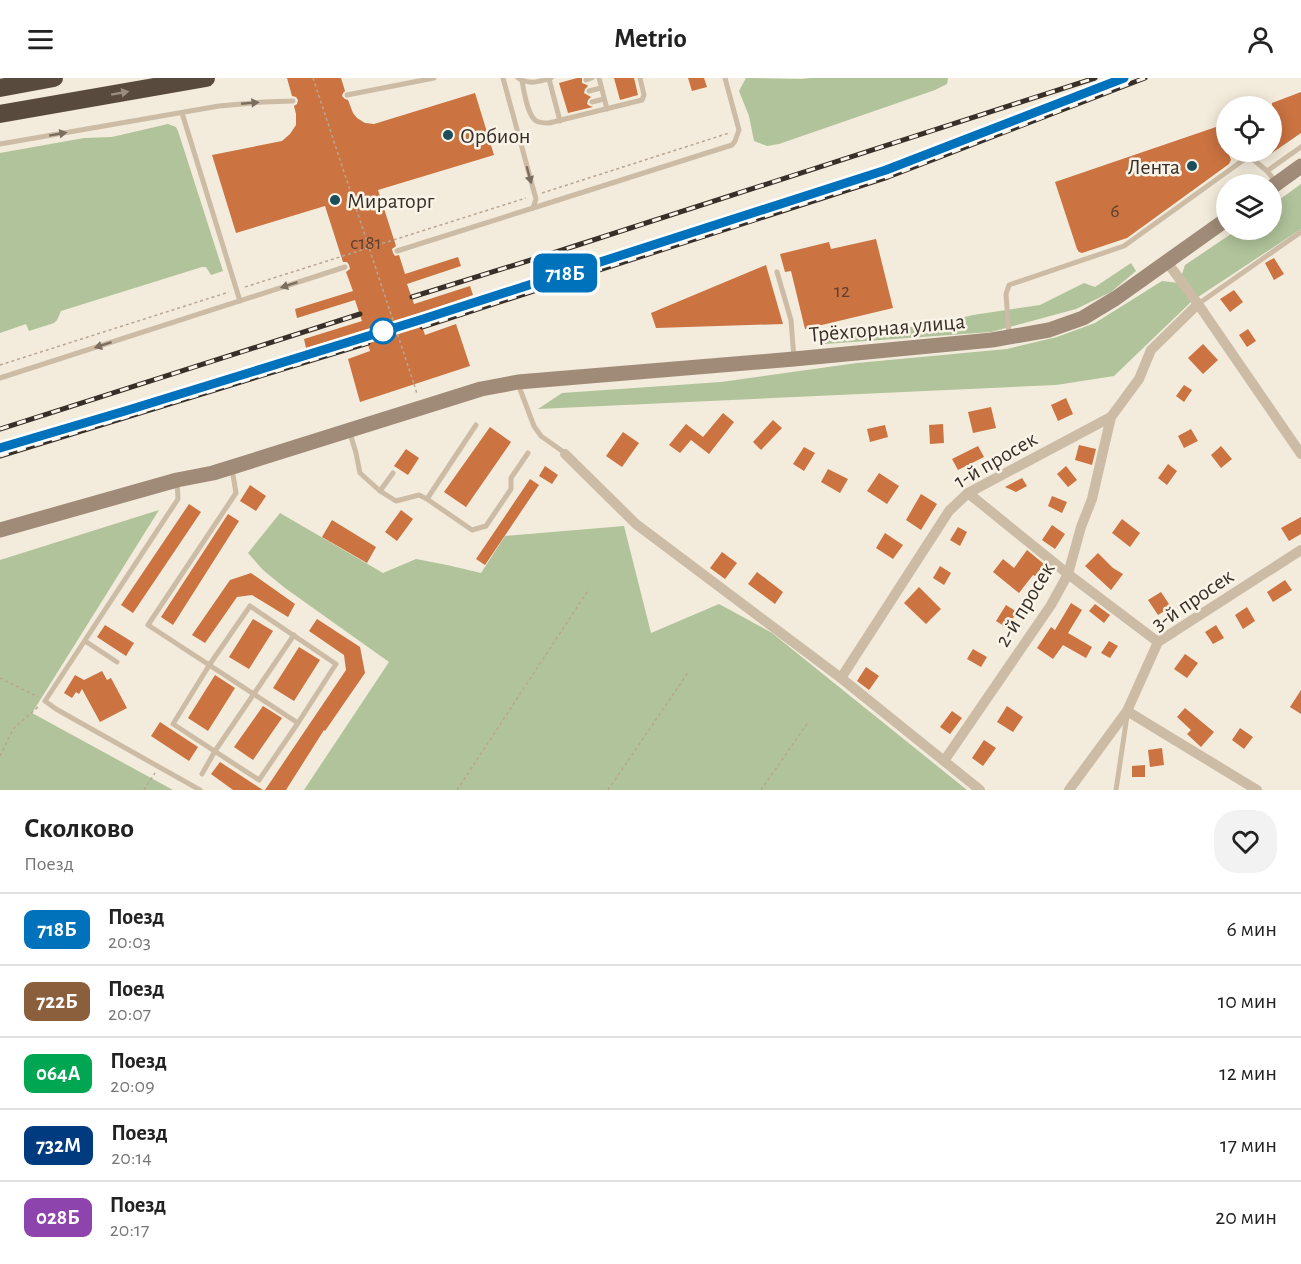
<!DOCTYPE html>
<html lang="ru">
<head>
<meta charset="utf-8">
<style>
	:root { --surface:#fff; --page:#f2f2f2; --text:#222; --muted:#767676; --line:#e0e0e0 }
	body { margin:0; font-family:"Alegreya Sans",sans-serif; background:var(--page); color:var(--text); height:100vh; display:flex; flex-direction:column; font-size:22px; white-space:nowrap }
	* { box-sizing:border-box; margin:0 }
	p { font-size:20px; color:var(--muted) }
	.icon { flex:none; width:33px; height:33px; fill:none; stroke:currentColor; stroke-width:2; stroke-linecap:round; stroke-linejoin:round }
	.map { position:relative; height:712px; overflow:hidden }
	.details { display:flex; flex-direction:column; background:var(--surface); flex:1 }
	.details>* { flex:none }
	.badge { padding:0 12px; border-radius:9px; font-size:21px; line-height:39px }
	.tools { position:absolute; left:1216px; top:18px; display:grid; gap:12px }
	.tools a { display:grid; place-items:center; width:66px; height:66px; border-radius:50%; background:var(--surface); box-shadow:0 3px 15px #0003; font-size:30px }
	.map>.badge { position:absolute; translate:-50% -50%; box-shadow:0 0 0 3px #fff }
	.round { display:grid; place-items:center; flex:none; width:63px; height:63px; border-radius:24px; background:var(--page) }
	.overview { display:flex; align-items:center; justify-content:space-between; height:102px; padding:0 24px }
	h1 { font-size:28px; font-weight:700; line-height:45px }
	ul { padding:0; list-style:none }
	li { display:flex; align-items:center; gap:18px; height:72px; padding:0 24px; border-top:2px solid var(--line) }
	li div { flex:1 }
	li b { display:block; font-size:22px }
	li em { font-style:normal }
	li .badge { min-width:66px; font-weight:700; text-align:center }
	header { display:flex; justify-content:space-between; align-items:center; height:78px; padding:0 24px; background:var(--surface); font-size:27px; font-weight:700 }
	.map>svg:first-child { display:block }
</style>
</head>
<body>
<header><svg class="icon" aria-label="menu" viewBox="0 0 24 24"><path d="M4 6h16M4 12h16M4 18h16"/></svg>Metrio<svg class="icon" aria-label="person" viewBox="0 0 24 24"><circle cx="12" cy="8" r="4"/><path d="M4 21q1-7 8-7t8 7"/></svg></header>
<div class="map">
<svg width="1301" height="712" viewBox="0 0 1301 712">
	<rect width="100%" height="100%" fill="#f3ebdb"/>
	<g fill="#b0c39a">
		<polygon points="746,0 801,1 811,0 948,0 947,6 935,12 779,66 767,68 754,63 749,38 739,13"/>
		<polygon points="168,46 176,49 178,53 223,193 211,197 206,189 202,189 61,233 57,242 54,245 29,253 26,246 0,255 0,75 84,60 112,59"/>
		<polygon points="1301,106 1301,151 1192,223 1114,298 1056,307 538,331 562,315 721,304 857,285 1007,271 1057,259 1095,245 1162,203 1179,205 1185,187 1237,152 1272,152 1272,127"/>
		<polygon points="1131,185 1136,193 1111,214 1076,231 991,254 825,266 812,261 828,257 922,248 933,241 961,240 973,237 1040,227 1084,205 1095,209"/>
		<polygon points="159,432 32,635 173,712 0,712 0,482"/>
		<polygon points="280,435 383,495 416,481 447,487 481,495 505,458 624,448 651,555 719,526 772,555 967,712 304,712 389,584 285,510 263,492 248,475"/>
	</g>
	<g fill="#cb7341">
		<polygon points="287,0 341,0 345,13 343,15 342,18 345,21 348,22 353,35 357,40 365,45 374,46 475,15 494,77 378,112 396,168 392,171 393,175 395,178 399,177 405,196 458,179 461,188 407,206 414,226 470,208 473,217 418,236 425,257 456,246 470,288 360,324 348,281 370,273 364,253 306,270 304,261 362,243 355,222 297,240 295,231 353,213 346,194 350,191 349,187 347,184 343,184 325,128 236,155 212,77 282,63 290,56 296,47 296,36 294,28 297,26 298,22 296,19 292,18"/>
		<polygon points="577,0 582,0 582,5 587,7 588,8 585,11 584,15 591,19 588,22 587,26 590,28 593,29 568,35 559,5"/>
		<polygon points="614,0 634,0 638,17 620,22"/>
		<polygon points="688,0 704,0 707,9 692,13"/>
		<polygon points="1301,14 1301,55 1272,75 1272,25"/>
		<polygon points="1219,48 1231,82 1229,86 1127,160 1082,175 1079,174 1077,171 1055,104"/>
		<polygon points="876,161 893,230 805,251 791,193 785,194 780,176 829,164 831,171"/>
		<polygon points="1274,180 1284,196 1274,202 1265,185"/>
		<polygon points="766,187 783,246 656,250 651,235"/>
		<polygon points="1234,212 1243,224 1230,234 1220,221"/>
		<polygon points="1248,251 1256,263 1247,269 1239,257"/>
		<polygon points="1203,266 1218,282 1203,296 1188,280"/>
		<polygon points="1184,307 1192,312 1184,324 1176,318"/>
		<polygon points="1066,320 1073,336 1058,343 1051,327"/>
		<polygon points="991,329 996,350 973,355 968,334"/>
		<polygon points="723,335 734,344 709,376 691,362 680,375 669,367 686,346 703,359"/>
		<polygon points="773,342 782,350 761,372 753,364"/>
		<polygon points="943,346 944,365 930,366 929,347"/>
		<polygon points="885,347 888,359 870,364 867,351"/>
		<polygon points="490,349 511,364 466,429 444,414"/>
		<polygon points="1191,351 1198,363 1184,370 1178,358"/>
		<polygon points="623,354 639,365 622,389 606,378"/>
		<polygon points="1079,367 1096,371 1092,387 1075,382"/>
		<polygon points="978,368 984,379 958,392 952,381"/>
		<polygon points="1221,368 1232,381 1221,390 1211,377"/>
		<polygon points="804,369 815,375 804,393 793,386"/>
		<polygon points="406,371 419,380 408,397 394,388"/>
		<polygon points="1168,386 1177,393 1167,407 1158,400"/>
		<polygon points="545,388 558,397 552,406 539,398"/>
		<polygon points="1066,388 1077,402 1068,409 1057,396"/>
		<polygon points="828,391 848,401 840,415 821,404"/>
		<polygon points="879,395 899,408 887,426 867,413"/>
		<polygon points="1022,400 1027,408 1016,414 1005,409"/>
		<polygon points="530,401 539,407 485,487 476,481"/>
		<polygon points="250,407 266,418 256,433 240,423"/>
		<polygon points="921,416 937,426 921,452 906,442"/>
		<polygon points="1052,418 1067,424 1062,435 1048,428"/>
		<polygon points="189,426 201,434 133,535 121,527"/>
		<polygon points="401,432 413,441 397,463 385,454"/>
		<polygon points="228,436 239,443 173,547 161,539"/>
		<polygon points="1301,439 1301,456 1289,463 1281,450"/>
		<polygon points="1122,441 1140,455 1130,469 1112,455"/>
		<polygon points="332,442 376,469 367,485 322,459"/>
		<polygon points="1052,447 1065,456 1055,471 1042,462"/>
		<polygon points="958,449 967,454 960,468 950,462"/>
		<polygon points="885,455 903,467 893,481 876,470"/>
		<polygon points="1027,472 1044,486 1035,498 1033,497 1019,515 993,494 1003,481 1014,490"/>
		<polygon points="722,474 737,485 725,501 710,490"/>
		<polygon points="1098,475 1113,490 1123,496 1111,512 1085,488"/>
		<polygon points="940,488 951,495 944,507 933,500"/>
		<polygon points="757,494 783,514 775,526 748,506"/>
		<polygon points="251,495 295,526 288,539 252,517 237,519 205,565 192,557 230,502"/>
		<polygon points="1285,502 1292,512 1273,524 1267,514"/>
		<polygon points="919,509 941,531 926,546 904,525"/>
		<polygon points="1161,514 1171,529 1158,537 1148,522"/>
		<polygon points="1071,525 1082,532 1068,555 1092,569 1086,580 1063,567 1053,581 1037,570 1051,549 1055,552"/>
		<polygon points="1095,526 1110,537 1104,545 1089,533"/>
		<polygon points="1006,527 1017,534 1007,550 996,543"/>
		<polygon points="1247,529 1255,543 1243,551 1235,537"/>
		<polygon points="253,541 273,553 249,591 229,579"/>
		<polygon points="317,541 360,569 365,595 325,653 324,652 286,712 265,712 346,592 344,577 309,553"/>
		<polygon points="105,547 134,565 126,578 97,559"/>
		<polygon points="1216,547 1224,560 1213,566 1205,554"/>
		<polygon points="1109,563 1118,568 1110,580 1101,575"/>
		<polygon points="299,569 320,582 294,623 273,610"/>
		<polygon points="973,571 987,579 981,589 967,581"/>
		<polygon points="1185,576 1198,585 1187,600 1174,591"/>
		<polygon points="866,589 879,598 869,612 857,603"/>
		<polygon points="102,593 107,602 111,600 127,630 100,644 82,611 79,616 76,614 72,620 64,615 75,597 84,602"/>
		<polygon points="215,597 235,610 208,653 188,640"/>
		<polygon points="1301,612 1301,636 1290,629"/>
		<polygon points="263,628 282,640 253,682 234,669"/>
		<polygon points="1007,628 1023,639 1013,654 997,644"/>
		<polygon points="1185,630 1214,654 1201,669 1187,656 1191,652 1177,639"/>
		<polygon points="952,633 962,640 950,656 940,649"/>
		<polygon points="160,644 198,669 189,683 151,658"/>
		<polygon points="1240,650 1253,659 1244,671 1232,662"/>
		<polygon points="984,662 996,670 983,688 972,680"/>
		<polygon points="1162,670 1164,687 1150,689 1148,672"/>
		<polygon points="220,684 263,712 233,712 211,696"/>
		<polygon points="1145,687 1145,699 1132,699 1132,688"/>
	</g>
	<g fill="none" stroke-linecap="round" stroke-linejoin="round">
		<g stroke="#b8a691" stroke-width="1.5" stroke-dasharray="3 3" stroke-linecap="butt">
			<polyline points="542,115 729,55"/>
			<polyline points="245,209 526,120"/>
			<polyline points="0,287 229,214"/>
			<polyline points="414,306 417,316"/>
			<polyline points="0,600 38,619"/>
			<polyline points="0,678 13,651 39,628"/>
			<polyline points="144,712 155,695"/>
			<polyline points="457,712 589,511"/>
			<polyline points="608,712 689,593"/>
			<polyline points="761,712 809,643"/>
		</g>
		<g stroke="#ccbca6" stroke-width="5">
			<path d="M 518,0 C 529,7 539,4 551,0"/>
			<polyline points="599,0 607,31"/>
			<polyline points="549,1 560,43"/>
			<polyline points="586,2 592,0"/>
			<path d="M 522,3 C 524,13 527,35 535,42 C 538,45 544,45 549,45 L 642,22 L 644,17 L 640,0"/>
			<polyline points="589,13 601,10"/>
			<polyline points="347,17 434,0"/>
			<polyline points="592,24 604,21"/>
			<polyline points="182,35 240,223"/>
			<polyline points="0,66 219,28 263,24 293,23"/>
			<polyline points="1248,74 1249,78 1267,93 1276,104"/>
			<polyline points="1267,93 1301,69"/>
			<polyline points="533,130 732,67 735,63 739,52 725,0"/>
			<polyline points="397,173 533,130 536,121 503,0"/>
			<polyline points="777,194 791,242 794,281"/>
			<polyline points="1198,226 1301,154"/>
			<polyline points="1009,258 1006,216 1009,207 1124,168 1249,78"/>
			<polyline points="0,300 345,189"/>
			<polyline points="518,306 534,348 541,358 565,375"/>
			<polyline points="350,355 356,375 360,395 380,413 396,423 419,417 427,421 476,347"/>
			<polyline points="232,391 236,415 148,547 298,645 259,702 173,646 210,586 250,528 336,586 298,645"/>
			<polyline points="177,403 178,421 45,623 56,631 200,712"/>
			<polyline points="380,413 393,395"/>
			<polyline points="427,421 472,452 486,448 511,411 511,400 528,375"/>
			<polyline points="85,563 117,584"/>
			<polyline points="202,696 215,673 294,557"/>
			<polyline points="1116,712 1127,638"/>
		</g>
		<g stroke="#ccbca6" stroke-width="10">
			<polyline points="1167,184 1198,226 1301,376"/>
			<polyline points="565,376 636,446 841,600 980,712"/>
			<polyline points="968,415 1068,496 1158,564"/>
			<polyline points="841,600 949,433 968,415 1111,339 1139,301 1151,272 1198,226"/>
			<polyline points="1127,633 1257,712"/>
			<polyline points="944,683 1051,527 1068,496 1081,449 1092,421 1111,339"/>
			<polyline points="1069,712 1127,633 1158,564 1301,472"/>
		</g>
		<g stroke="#a08b78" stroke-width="15">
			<polyline points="1272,109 1301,88"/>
			<polyline points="0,452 177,402 213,395 481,311 518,304 794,281 992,262 1049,252 1083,240 1116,220 1227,141"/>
		</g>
		<g stroke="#594a3e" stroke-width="18">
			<polyline points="0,10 54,0"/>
			<polyline points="0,36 206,0"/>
		</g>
		<defs>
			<g id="rail">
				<polyline points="412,219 553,175 1095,0"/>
				<polyline points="422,249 888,99 1145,0"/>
				<polyline points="0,351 360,236"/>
				<polyline points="0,378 368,265"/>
			</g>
		</defs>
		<use href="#rail" stroke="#382f28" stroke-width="5"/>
		<use href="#rail" stroke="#faf4e8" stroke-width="3" stroke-dasharray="9" stroke-linecap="butt"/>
		<polyline stroke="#b8a691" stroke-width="1.5" stroke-dasharray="3 3" stroke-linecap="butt" points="313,0 414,306"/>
	</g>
	<defs><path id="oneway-solid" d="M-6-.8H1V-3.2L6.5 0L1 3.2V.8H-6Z" transform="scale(1.5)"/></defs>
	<use fill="#998e82" href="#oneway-solid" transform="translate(120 15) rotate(-10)"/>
	<g fill="#7b6e61">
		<use href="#oneway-solid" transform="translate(250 25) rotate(-5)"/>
		<use href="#oneway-solid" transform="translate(58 56) rotate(-10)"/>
		<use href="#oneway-solid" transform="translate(529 97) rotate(75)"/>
		<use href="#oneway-solid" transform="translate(289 207) rotate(162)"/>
		<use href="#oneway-solid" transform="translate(103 267) rotate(162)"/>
	</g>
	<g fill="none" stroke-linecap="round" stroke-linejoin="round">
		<defs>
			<polyline id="line" points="0,370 125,333 420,242 886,92 1124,0"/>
		</defs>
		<use href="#line" stroke="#fff" stroke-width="14"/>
		<use href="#line" stroke="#0072bc" stroke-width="9"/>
	</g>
	<g fill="#1b4f5b" stroke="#faf4e8" stroke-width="2">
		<circle cx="448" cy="57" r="6"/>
		<circle cx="1192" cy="88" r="6"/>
		<circle cx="335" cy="122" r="6"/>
	</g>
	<circle fill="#fff" stroke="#0072bc" stroke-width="3" cx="383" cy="253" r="12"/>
	<g text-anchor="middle" stroke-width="5" stroke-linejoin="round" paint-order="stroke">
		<g font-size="20" fill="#5d402e">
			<text x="1115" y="139">6</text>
			<text x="366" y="171">с181</text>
			<text x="842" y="219">12</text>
		</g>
		<g font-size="22" fill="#382f28" stroke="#faf4e8" text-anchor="start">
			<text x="460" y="65">Орбион</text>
			<text x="1180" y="96" text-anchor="end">Лента</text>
			<text x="347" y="130">Мираторг</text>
		</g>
		<g font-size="22" fill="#382f28" stroke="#faf4e8">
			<text transform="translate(887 249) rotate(-5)" y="8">Трёхгорная улица</text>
			<text transform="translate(995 381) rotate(-30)" y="8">1-й просек</text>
			<text transform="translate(1192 521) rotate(-34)" y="8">3-й просек</text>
			<text transform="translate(1024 526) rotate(-59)" y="8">2-й просек</text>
		</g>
	</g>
</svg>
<div class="tools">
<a><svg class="icon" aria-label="locate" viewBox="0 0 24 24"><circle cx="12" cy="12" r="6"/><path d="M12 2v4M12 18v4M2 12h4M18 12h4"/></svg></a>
<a><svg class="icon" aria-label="layers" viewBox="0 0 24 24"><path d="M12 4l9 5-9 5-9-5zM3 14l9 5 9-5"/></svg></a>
</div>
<b class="badge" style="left:565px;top:195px;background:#0072bc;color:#fff">718Б</b>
</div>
<section class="details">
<div class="overview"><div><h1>Сколково</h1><p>Поезд</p></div><a class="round"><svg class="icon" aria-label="heart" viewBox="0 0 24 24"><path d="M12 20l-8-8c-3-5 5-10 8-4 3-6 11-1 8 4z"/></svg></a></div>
<ul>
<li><span class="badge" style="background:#0072bc;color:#fff">718Б</span><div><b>Поезд</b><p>20:03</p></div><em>6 мин</em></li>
<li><span class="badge" style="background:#8b5e3c;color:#fff">722Б</span><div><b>Поезд</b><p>20:07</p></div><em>10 мин</em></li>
<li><span class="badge" style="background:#00a651;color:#fff">064А</span><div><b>Поезд</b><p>20:09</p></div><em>12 мин</em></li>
<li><span class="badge" style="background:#003b80;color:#fff">732М</span><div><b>Поезд</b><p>20:14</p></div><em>17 мин</em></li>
<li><span class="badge" style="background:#8e44ad;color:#fff">028Б</span><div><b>Поезд</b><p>20:17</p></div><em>20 мин</em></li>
</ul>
</section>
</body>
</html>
